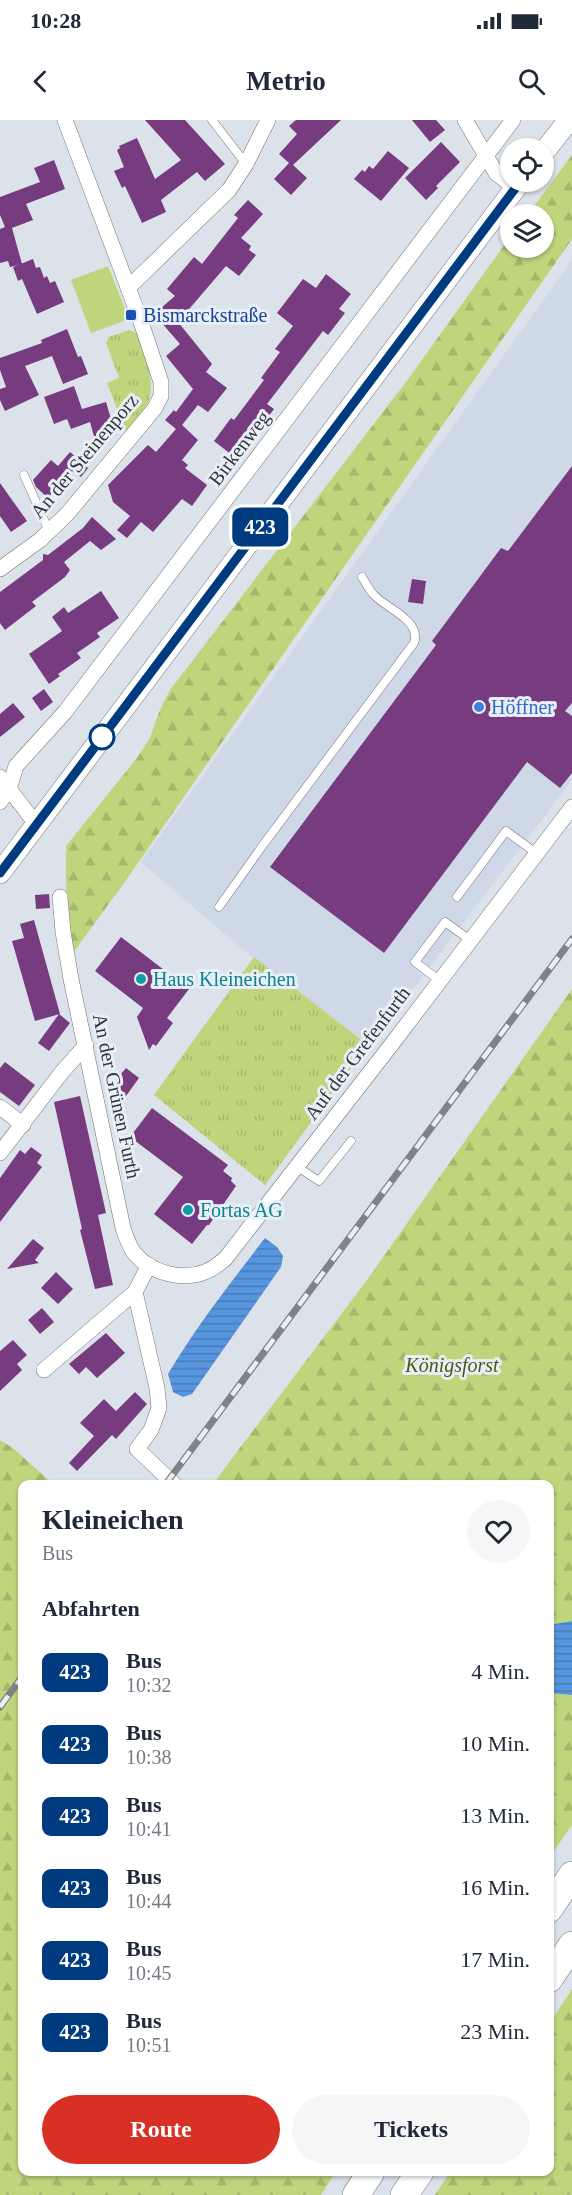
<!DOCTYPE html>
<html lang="de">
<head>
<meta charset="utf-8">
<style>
	:root { --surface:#fff; --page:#f6f6f7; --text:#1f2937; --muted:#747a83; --accent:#d93025 }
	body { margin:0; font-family:"Times New Roman",serif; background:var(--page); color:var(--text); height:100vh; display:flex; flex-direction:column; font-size:22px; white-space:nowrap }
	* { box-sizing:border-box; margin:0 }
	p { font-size:20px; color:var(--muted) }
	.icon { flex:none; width:33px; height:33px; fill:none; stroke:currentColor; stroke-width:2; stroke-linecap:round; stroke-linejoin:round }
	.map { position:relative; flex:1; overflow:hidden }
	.drawer { position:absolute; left:18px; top:1360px; width:536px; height:696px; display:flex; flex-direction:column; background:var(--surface); border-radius:12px; box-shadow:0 2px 4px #0004 }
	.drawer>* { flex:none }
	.badge { padding:0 12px; border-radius:9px; font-size:21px; line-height:39px }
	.buttons { position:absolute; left:500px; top:18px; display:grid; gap:12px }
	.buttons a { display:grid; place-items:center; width:54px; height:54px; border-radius:50%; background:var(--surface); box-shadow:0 2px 4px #0004; font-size:30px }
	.map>.badge { position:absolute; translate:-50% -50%; box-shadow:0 0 0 3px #fff }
	h2 { padding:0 24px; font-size:22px; line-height:54px }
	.round { display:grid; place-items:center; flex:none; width:63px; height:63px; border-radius:32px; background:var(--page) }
	.overview { display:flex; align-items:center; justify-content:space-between; height:102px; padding:0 24px }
	h1 { font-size:28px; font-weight:600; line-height:45px }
	.cta { display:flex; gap:12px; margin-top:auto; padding:12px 24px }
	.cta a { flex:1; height:69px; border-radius:36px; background:var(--accent); color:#fff; font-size:24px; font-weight:600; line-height:69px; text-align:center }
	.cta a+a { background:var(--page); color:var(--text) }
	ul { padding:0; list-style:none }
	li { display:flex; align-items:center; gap:18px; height:72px; padding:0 24px }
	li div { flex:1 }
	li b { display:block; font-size:22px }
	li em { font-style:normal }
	li .badge { min-width:66px; font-weight:700; text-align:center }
	.status { display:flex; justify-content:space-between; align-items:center; height:42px; padding:0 30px; background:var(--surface); direction:ltr }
	.status svg { height:16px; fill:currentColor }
	header { display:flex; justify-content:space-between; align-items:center; height:78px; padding:0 24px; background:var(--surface); font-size:27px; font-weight:600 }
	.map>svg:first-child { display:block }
</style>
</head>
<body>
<div class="status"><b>10:28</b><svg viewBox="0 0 49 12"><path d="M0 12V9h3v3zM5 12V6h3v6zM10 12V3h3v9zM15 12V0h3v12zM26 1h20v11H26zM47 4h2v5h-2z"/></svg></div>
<header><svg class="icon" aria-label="back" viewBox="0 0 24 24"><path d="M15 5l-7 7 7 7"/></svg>Metrio<svg class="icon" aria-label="search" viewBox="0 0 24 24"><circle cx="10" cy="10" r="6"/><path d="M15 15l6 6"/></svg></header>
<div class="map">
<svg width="572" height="2075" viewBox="0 0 572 2075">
	<defs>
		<pattern id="grass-tufts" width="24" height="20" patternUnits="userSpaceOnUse" patternTransform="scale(1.5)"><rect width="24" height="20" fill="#bed57c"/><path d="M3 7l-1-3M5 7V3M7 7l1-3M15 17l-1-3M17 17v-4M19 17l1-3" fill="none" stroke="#a4b76c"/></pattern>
		<pattern id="forest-firs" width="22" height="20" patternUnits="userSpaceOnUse" patternTransform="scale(1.5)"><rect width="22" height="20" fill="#bed57c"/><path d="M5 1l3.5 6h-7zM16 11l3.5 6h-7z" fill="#a4b76c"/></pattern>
		<pattern id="water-rules" width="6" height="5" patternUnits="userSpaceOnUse" patternTransform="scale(1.5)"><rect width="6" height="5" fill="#5796de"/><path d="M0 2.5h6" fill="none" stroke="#497bb5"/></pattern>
	</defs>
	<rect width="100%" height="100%" fill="#dce2ea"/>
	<polygon fill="#ced8e6" points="572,140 572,660 420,860 368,925 241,828 141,742"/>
	<g fill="url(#grass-tufts)">
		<path d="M 129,210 L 137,213 C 145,234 157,264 147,286 C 142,295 132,304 126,312 L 107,263 L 119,258 L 106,223 L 109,217 Z"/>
		<polygon points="254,837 368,925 265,1065 154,975"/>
	</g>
	<g fill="url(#forest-firs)">
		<polygon points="572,35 572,119 124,763 73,833 66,775 66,726 137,638 150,618 159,592 170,570 409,258 510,117 510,128 543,128 543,94 528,94"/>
		<polygon points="572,869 572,1501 549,1505 549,1365 212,1365 367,1160"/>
		<polygon points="0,1320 13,1328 54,1365 22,1365 22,2052 336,2052 321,2075 0,2075"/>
		<polygon points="549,1573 572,1575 572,1705 549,1738"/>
		<polygon points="572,1869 572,2075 435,2075 450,2052 549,2052 549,1904"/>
	</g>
	<polygon fill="#bed57c" points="108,146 129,199 91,213 71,160"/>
	<g fill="url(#water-rules)">
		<path d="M 265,1118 L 277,1127 L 283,1136 L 281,1147 L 192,1274 L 183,1277 L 173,1272 L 168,1254 C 196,1207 231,1162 265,1118 Z"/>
		<polygon points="572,1501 572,1575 549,1573 549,1505"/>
	</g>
	<g fill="#773b80">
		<polygon points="145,0 185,0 225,44 205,61 197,52 161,80 166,92 142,103 125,66 122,68 114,51 124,47 117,30 120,28 119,26 137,18 155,59 181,40"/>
		<polygon points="296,0 341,0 293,45 307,58 291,75 274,59 289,43 279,34 297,14 289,6"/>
		<polygon points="412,0 436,0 445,10 430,22"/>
		<polygon points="441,22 460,42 436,66 438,68 426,80 405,58"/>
		<polygon points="388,31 409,48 381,81 354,59 362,50 365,52 369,46 373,49"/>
		<polygon points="54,40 65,69 26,84 33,100 12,108 22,144 10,147 8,141 0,143 0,109 5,107 0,95 0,77 40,62 34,48"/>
		<polygon points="248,80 263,94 241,118 251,126 249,130 256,135 239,156 226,146 178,202 212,244 206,252 227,268 208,292 198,285 182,305 198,320 182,340 188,345 185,348 207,365 192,386 182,379 153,412 141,402 127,418 117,410 130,396 113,382 108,365 148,325 156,332 176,309 165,300 174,290 176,292 193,269 166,236 180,224 154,194 175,176 167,169 194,137 202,144 238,98 234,95"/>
		<polygon points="33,139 36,148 40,147 44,158 47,156 50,163 55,161 64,182 37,194 22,159 18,161 13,147"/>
		<polygon points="326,154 351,174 339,189 345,193 328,215 323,211 267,284 274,289 237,339 214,321 231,298 234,300 264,260 261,258 280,232 275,229 293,206 277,193 303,159 316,168"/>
		<polygon points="67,209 78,237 81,236 88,254 63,264 52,236 25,246 39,275 5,291 0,280 0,269 6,267 0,250 0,238 42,223 41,220"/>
		<polygon points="74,266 82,289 106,282 113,306 108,308 110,316 95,320 90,302 71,309 67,299 54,304 44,277"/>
		<polygon points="70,332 88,348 81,357 72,351 48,378 36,367 33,360 51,340 58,346"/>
		<polygon points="572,346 572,583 565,591 572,596 572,653 560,668 527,642 384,833 270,747 436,525 432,521 501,428 508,431"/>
		<polygon points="0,363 27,401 11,412 0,396"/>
		<polygon points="92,397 116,419 101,430 90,421 64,442 70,450 65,457 32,482 36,486 5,510 0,503 0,472 43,440 43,434 48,435 83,408"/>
		<polygon points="412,459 426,461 423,484 408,482"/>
		<polygon points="101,471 119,498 97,513 100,517 77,533 81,538 58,554 60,556 49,564 29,534 62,511 52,497 64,487 68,493"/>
		<polygon points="44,569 53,582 41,591 32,578"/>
		<polygon points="13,583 25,597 0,617 0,594"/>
		<polygon points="49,774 50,788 36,789 35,775"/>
		<polygon points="34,800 60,894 35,901 12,821 24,818 20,804"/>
		<polygon points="121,817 189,869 167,898 173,903 156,926 153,924 149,930 137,897 143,888 95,851"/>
		<polygon points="59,894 70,903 49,931 38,923"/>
		<polygon points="5,942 35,965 19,986 0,972 0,948"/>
		<polygon points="126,948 139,958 126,976 112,965"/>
		<polygon points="80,976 106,1093 98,1095 113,1165 95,1169 80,1110 82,1109 54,982"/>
		<polygon points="152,988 228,1045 223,1051 232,1058 231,1061 236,1066 209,1105 207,1105 192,1124 154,1094 183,1057 130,1017"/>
		<polygon points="31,1027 42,1035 37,1043 42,1047 0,1102 0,1058 20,1030 25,1034"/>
		<polygon points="33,1119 44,1128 35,1140 39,1143 7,1149"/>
		<polygon points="56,1152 73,1169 58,1184 41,1168"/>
		<polygon points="42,1188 54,1202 40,1214 28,1200"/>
		<polygon points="106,1213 125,1233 97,1258 86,1247 79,1254 69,1244"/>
		<polygon points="13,1220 27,1235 17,1244 22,1250 0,1271 0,1231"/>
		<polygon points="135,1272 147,1284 116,1319 112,1315 77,1351 69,1343 94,1316 80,1303 104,1279 116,1291"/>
	</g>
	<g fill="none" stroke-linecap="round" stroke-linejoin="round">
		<defs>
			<g id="lane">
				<polyline points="212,0 246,44"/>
				<polyline points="24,355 49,411"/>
				<polyline points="457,777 506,711 536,733"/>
				<path d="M 219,787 L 263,725 L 414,523 C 422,500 385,488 373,474 C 369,469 365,462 362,457"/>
				<polyline points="439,860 415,842 445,802 470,820"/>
				<polyline points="296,1046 319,1061 351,1021"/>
			</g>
			<g id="street">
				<polyline points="465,0 496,53 515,68"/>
				<polyline points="128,168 229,70 246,44 268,0"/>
				<polyline points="0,449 40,420 68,393 155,288 161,276 161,262 141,202 65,0"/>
				<polyline points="0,657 36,704"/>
				<polyline points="0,682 9,669 16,646 65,592 513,0"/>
				<path d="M 60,777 L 63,812 L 71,859 L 123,1108 C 126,1117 129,1127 135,1134 C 151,1153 182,1161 205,1152 C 213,1149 219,1144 225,1139 L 395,920 L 572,687"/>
				<polyline points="0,987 23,1005"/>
				<polyline points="0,1033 62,952 86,925"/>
				<polyline points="149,1145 135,1172 157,1268 159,1288 151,1310 137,1329 175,1365"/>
				<polyline points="44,1250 135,1172"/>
			</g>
			<g id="secondary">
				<polyline points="543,33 569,0"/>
				<polyline points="0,753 520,62"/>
			</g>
			<g id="highway">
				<polyline points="549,1789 572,1755"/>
				<polyline points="549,1859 572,1825"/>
				<polyline points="356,2075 371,2052"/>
				<polyline points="404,2075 420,2052"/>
			</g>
		</defs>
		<use href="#lane" stroke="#6f747b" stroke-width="9"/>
		<use href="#street" stroke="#6f747b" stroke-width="16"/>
		<use href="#secondary" stroke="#6f747b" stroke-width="22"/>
		<use href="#highway" stroke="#6f747b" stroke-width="28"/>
		<use href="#lane" stroke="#fff" stroke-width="8"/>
		<use href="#street" stroke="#fff" stroke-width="15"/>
		<use href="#secondary" stroke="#fff" stroke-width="21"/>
		<use href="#highway" stroke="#fff" stroke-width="27"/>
		<defs>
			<g id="rail">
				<polyline points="165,1365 572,819"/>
				<polyline points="0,1587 22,1557"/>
			</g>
		</defs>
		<use href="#rail" stroke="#7f8388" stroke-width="7"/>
		<use href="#rail" stroke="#e9eff7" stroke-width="4.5" stroke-dasharray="14" stroke-linecap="butt"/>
	</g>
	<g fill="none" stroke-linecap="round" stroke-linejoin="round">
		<defs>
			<polyline id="line" points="0,753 520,62"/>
		</defs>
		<use href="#line" stroke="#fff" stroke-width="14"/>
		<use href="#line" stroke="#003b80" stroke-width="9"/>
	</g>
	<rect fill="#1a4fb4" stroke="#e9eff7" stroke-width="2" x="125" y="189" width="12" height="12" rx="3"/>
	<circle fill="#3f7fe0" stroke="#e9eff7" stroke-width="2" cx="479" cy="587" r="6"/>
	<circle fill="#fff" stroke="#003b80" stroke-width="3" cx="102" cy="617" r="12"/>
	<g fill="#0f9aa8" stroke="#e9eff7" stroke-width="2">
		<circle cx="141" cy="859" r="6"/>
		<circle cx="188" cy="1090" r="6"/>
	</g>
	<g text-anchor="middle" stroke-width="6" stroke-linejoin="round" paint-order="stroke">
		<g font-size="20" fill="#164399" stroke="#e9eff7" text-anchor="start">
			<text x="143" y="202">Bismarckstraße</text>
		</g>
		<g font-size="20" fill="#333639" stroke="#e9eff7">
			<text transform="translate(239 328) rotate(-53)" y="7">Birkenweg</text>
			<text transform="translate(84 336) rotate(-50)" y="7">An der Steinenporz</text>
			<text transform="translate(357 933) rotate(-53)" y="7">Auf der Grefenfurth</text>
			<text transform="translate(117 976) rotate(78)" y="7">An der Grünen Furth</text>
		</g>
		<g font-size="20" fill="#366cbe" stroke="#e9eff7" text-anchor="start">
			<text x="491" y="594">Höffner</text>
		</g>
		<g font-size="20" fill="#0d838f" stroke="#e9eff7" text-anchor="start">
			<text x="153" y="866">Haus Kleineichen</text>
			<text x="200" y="1097">Fortas AG</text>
		</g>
		<g font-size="20" font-style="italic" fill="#4a5912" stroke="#e9eff7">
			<text x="452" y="1252">Königsforst</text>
		</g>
	</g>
</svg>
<div class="buttons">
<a><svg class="icon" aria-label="locate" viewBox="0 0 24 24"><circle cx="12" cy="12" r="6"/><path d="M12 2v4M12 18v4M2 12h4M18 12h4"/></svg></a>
<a><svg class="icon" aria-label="layers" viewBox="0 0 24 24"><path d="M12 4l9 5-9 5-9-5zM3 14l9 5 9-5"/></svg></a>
</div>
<b class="badge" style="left:260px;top:407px;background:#003b80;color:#fff">423</b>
<section class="drawer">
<div class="overview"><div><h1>Kleineichen</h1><p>Bus</p></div><a class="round"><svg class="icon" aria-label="heart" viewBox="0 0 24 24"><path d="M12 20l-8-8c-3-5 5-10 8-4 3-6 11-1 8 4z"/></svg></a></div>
<h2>Abfahrten</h2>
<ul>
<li><span class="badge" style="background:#003b80;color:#fff">423</span><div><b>Bus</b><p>10:32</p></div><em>4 Min.</em></li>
<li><span class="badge" style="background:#003b80;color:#fff">423</span><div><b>Bus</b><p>10:38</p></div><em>10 Min.</em></li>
<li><span class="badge" style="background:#003b80;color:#fff">423</span><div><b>Bus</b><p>10:41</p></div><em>13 Min.</em></li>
<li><span class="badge" style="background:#003b80;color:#fff">423</span><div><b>Bus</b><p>10:44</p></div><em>16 Min.</em></li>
<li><span class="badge" style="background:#003b80;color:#fff">423</span><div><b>Bus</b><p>10:45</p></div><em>17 Min.</em></li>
<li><span class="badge" style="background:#003b80;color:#fff">423</span><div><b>Bus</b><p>10:51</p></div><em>23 Min.</em></li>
</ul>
<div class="cta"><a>Route</a><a>Tickets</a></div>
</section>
</div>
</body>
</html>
